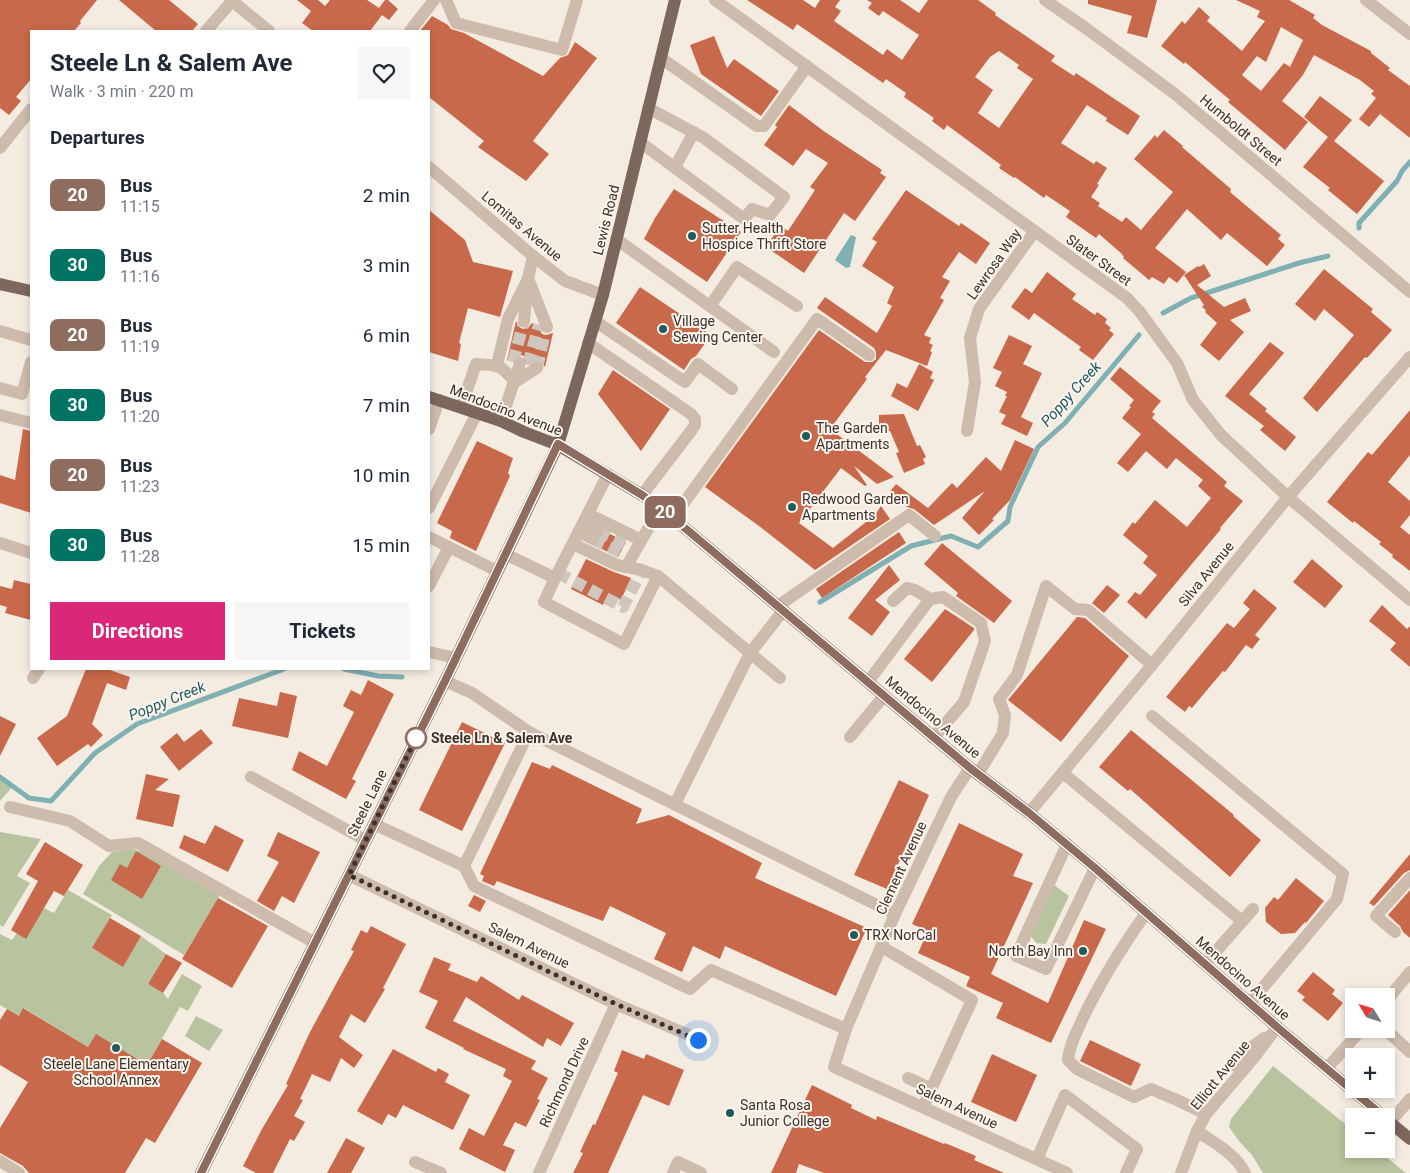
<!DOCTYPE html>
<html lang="en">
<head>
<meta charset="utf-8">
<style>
	:root { --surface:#fff; --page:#f6f6f7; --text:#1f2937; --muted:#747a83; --accent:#db2777 }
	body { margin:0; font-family:Roboto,sans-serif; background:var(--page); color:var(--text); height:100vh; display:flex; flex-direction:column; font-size:19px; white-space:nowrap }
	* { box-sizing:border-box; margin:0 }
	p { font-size:16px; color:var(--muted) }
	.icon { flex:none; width:28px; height:28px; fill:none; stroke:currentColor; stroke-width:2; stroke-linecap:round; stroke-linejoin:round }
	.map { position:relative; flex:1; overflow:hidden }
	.panel { position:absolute; left:30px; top:30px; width:400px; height:640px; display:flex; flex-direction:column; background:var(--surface); border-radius:0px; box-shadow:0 2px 8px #0003 }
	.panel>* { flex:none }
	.badge { padding:0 10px; border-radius:8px; font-size:18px; line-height:32px }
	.needle { width:32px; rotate:308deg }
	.controls { position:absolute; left:1345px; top:988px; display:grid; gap:10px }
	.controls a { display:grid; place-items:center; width:50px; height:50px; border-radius:0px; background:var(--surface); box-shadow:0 2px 8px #0003; font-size:25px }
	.you { position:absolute; width:25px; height:25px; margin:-12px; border:4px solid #fff; border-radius:50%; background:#1a73e8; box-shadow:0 0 0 8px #1a73e833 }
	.map>.badge { position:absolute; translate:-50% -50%; box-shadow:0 0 0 2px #fff }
	h2 { padding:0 20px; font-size:19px; line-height:45px }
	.round { display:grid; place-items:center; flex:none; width:52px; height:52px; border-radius:0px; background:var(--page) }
	.summary { display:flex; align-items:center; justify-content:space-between; height:85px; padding:0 20px }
	h1 { font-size:24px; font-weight:700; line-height:38px }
	.button { display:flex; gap:10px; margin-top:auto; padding:10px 20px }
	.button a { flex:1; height:58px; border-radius:0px; background:var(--accent); color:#fff; font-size:20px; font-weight:700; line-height:58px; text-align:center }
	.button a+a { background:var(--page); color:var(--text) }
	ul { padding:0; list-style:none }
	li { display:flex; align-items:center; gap:15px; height:70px; padding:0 20px }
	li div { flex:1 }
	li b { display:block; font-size:19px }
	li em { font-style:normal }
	li .badge { min-width:55px; font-weight:700; text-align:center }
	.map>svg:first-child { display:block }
</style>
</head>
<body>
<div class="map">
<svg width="1410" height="1173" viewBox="0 0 1410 1173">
	<rect width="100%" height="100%" fill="#f4ebe1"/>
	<g fill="#b8c4a0">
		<polygon points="0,778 14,785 0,801"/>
		<polygon points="0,832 41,839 17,876 30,883 3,927 0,925"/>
		<polygon points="131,849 144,852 220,895 184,955 83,894 99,866 112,852"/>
		<polygon points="1054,885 1069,896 1046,944 1036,943 1031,936"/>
		<polygon points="68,890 112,915 93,949 123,966 141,936 166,954 148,984 163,993 168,999 182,974 202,986 188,1011 180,1007 147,1065 96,1035 88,1047 24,1008 19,1016 0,1005 0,934 12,940 17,933 44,908 54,913"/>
		<polygon points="196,1016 223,1030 209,1051 185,1036"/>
		<polygon points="1273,1066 1354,1131 1354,1149 1376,1149 1406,1173 1263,1173 1252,1155 1239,1141 1229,1127 1231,1119"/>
	</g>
	<polygon fill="#7fb0b2" points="851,235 856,237 850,267 846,268 835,260"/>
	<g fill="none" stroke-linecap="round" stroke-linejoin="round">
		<g stroke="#7fb0b2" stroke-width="5">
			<polyline points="1359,228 1359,223 1397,181 1402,171 1410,162"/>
			<polyline points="1163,313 1191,298 1299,263 1328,256"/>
			<polyline points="820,602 911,546 951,536 978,547 1008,521 1010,507 1038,447 1065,423 1139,335"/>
			<polyline points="344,669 378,676 402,677"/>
			<polyline points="0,777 29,798 51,801 95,753 137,724 284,669"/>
		</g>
	</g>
	<g fill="#c8694b" fill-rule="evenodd">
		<polygon points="0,0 97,0 80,21 81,23 74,31 31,31 31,79 16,97 21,101 9,115 0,108"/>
		<polygon points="119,0 169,0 198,24 192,31 156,31"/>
		<polygon points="297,0 318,0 325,6 330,0 367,0 379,8 385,0 388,0 398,9 389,20 382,15 370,31 313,31 302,23 311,11"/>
		<path d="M 747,0 L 803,0 L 815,8 L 820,0 L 840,0 L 835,7 L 841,11 L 834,21 L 883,55 L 887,49 L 902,60 L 919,35 L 883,11 L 879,16 L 868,8 L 872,3 L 867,0 L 900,0 L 919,13 L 928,0 L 978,0 L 996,13 L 995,15 L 1055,56 L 1051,61 L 1074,76 L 1076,73 L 1140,116 L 1128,135 L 1106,121 L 1107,118 L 1087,105 L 1061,143 L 1094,164 L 1096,161 L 1107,168 L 1097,184 L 1099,185 L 1091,197 L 1100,203 L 1098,206 L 1122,222 L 1126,217 L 1141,230 L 1173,192 L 1134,159 L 1155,135 L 1157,138 L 1164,130 L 1183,146 L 1182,147 L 1231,189 L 1230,192 L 1281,235 L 1278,239 L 1285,245 L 1267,266 L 1227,233 L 1221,240 L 1187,209 L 1155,248 L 1186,272 L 1177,283 L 1169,277 L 1164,284 L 1152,277 L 1149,280 L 1123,258 L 1124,257 L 1121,253 L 1099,234 L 1096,238 L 1066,217 L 1070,211 L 1046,195 L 1044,198 L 1015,177 L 1014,178 L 999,168 L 1001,165 L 947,125 L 944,130 L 932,121 L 934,118 L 904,97 L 906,93 L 886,79 L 883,83 L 797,24 L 793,30 ZM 999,51 L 1019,65 L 1017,68 L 1033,79 L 999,128 L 978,113 L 993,90 L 975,77 L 990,57 Z"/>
		<polygon points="1088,0 1157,0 1147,38 1127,33 1132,16 1088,4"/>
		<path d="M 1236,0 L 1289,0 L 1315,15 L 1313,18 L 1322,25 L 1371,51 L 1371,53 L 1390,68 L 1388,70 L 1410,86 L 1410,138 L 1380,114 L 1369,127 L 1359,119 L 1376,98 L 1371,94 L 1374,91 L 1360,80 L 1314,55 L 1303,75 L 1282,101 L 1308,122 L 1285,150 L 1228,102 L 1230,100 L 1185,62 L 1184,64 L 1161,46 L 1182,21 L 1185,24 L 1199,7 L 1210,17 L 1207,21 L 1242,51 L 1265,21 L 1257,17 L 1260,11 ZM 1281,27 L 1303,40 L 1290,67 L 1284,63 L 1261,91 L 1242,75 L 1257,56 L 1266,62 Z"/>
		<polygon points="432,16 448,25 451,29 464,33 543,76 560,58 568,55 575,42 597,58 533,141 549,154 526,181 478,147 484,141 429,97 429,31 420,31"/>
		<polygon points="714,36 727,68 734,59 779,91 761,116 701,74 690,45"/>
		<polygon points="1320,96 1352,120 1334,141 1384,181 1357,214 1328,190 1330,188 1303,167 1328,137 1304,117"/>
		<polygon points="789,105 825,132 882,170 880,173 886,177 855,221 844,213 804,273 766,247 780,226 788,231 815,190 810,187 828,163 806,149 793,166 764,145 777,127 775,125"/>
		<polygon points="674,189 741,232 707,282 644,239 655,218"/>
		<polygon points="906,190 959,226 961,223 990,243 976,264 959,252 942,277 950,281 940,298 944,300 924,335 931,338 929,343 933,345 930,351 932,352 927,366 886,350 865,377 867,379 830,429 894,477 877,484 854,466 867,485 865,486 841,468 799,523 833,548 875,515 881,506 890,519 815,570 759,526 705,487 819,330 865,362 872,362 876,359 876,352 874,348 817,308 825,297 877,333 892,306 887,303 894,287 862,266 877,242 872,239"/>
		<polygon points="429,210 465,240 473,262 513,271 500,317 468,308 459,343 461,344 458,361 429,352"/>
		<polygon points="1204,264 1211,276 1197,285 1224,307 1245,298 1251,311 1230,320 1244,332 1219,361 1200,345 1217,323 1205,312 1206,310 1202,307 1204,305 1184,275 1198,266 1199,267"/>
		<polygon points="1324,269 1373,309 1371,312 1392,330 1367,358 1365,357 1317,412 1303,398 1354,335 1324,309 1315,321 1295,304"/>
		<polygon points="1047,272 1076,294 1072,299 1095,315 1097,312 1107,319 1105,323 1111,328 1109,330 1114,334 1093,360 1079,350 1081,347 1034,313 1029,320 1011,307 1025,288 1032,293"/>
		<polygon points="640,287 711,335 696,356 691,359 684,370 616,323"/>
		<polygon points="516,321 519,327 523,329 528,328 532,323 537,325 542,334 546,335 553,333 545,367 541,361 537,360 528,364 526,358 522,355 515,357 512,361 507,360"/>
		<polygon points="1009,335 1032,346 1023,364 1042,373 1021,417 1033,423 1027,436 1001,424 1006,415 999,412 1007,396 1005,396 1007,392 995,386 1002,372 993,368"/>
		<polygon points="1270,342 1284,353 1249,394 1267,409 1265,411 1296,437 1285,451 1260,430 1264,426 1225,396"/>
		<polygon points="919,364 933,372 930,378 934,380 918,411 891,396 897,383 907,388"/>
		<polygon points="1120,367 1161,401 1152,412 1155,414 1152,418 1227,482 1224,486 1243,501 1220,528 1221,529 1146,619 1127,602 1135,592 1140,595 1157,575 1143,563 1148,556 1123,535 1133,522 1135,524 1155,500 1187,527 1211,498 1198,486 1203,480 1176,458 1167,469 1146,451 1128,472 1117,463 1141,434 1122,418 1131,407 1129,406 1134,400 1110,379"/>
		<polygon points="613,370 670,409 641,451 598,394"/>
		<polygon points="1410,410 1410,455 1388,482 1410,501 1410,515 1400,527 1410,535 1410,571 1392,557 1393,555 1379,544 1381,542 1354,521 1353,523 1327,502 1368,452 1372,455"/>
		<polygon points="904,414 917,446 920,445 926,457 923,459 925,464 904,473 896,453 899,452 890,431 879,431 879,415"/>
		<polygon points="23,429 31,431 31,513 0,503 0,475 15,480"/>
		<polygon points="1015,440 1034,449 1010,500 992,519 994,520 979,535 962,518 985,491 934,525 914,509 907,507 889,493 896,484 928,508 952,483 957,488 986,457 1001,471"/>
		<polygon points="477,441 513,458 508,473 510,476 476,551 450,538 452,531 437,523"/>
		<polygon points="606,532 626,542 618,557 596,546"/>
		<polygon points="899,532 906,543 822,598 816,589"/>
		<polygon points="942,543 1012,601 994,623 956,596 958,593 924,564"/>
		<polygon points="586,559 614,572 631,578 621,600 609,594 603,605 571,589"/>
		<polygon points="1312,559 1343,586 1325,608 1293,582"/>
		<polygon points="889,565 900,580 875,600 890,612 872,636 848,618"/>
		<polygon points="14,580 31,584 31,620 5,613 7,607 0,605 0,586 12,589"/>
		<polygon points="1107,585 1120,595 1104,613 1092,603"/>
		<polygon points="1254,589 1277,608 1255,635 1260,639 1252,649 1246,645 1225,672 1223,671 1192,708 1189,706 1185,712 1166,697 1227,623 1234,628 1250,609 1243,603"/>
		<polygon points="1382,605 1407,629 1410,626 1410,667 1390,650 1396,643 1369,621"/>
		<polygon points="945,609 974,628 974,630 932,682 904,659"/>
		<polygon points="1077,617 1085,618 1129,656 1061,742 1008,700"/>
		<polygon points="86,669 107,669 130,677 126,690 107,683 92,724 103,735 91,747 88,744 57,766 37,738 67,716"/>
		<polygon points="368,680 394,694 352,779 356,781 346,799 292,770 299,751 327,766 354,712 343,706 351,690 361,695"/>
		<polygon points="280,692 297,696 288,738 232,726 239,698 277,706"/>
		<polygon points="0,716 16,724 0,756"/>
		<polygon points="462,722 505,743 462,831 419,810"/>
		<polygon points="201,729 213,743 179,771 160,747 177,733 184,742"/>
		<polygon points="1131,730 1234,815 1233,816 1261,840 1230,877 1130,789 1128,791 1099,767"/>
		<polygon points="532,762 550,769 552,765 642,809 636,824 669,815 762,863 755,878 867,928 836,996 725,946 720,959 693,946 682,972 654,959 666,933 610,906 603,921 497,881 494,886 482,881 484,876 480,874"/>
		<polygon points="146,774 169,779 155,790 180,795 173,827 136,819"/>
		<polygon points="899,780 929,795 887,889 854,875"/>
		<polygon points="959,823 1023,854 1013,876 1033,883 991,974 1048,1003 1084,920 1106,929 1051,1043 996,1018 1003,1003 966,986 970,977 918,953 928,931 912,924"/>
		<polygon points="215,825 244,840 228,872 179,848 184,835 205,844"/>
		<polygon points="278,832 320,852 294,903 282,896 274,911 257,901 279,862 267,856"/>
		<polygon points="45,842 83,865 64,896 54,891 26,939 11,930 38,881 26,874"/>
		<polygon points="136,851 161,866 142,899 111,880 120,864 127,868"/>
		<polygon points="1410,854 1410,870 1404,873 1374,906 1369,903"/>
		<polygon points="1296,878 1324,901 1306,923 1305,922 1295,933 1281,934 1266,922 1265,908 1274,897 1278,900"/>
		<polygon points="1410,890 1410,938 1403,932 1400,926 1388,915"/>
		<polygon points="474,895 486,901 480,912 468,906"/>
		<polygon points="218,898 268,926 232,988 182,959"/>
		<polygon points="110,918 141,936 123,967 92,948"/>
		<polygon points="371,926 406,944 383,988 385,989 365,1023 351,1014 339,1037 363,1055 354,1068 341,1058 330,1082 312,1074 300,1099 303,1100 294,1116 305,1122 294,1141 290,1139 273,1173 256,1173 243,1166 262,1129 288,1085 286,1084 310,1032 354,951 351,950 361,930 367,933"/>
		<polygon points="166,954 182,963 163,993 148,984"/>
		<polygon points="434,957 451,964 448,970 477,982 481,976 519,1000 522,995 574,1023 561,1046 547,1038 543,1047 466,997 453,1021 536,1061 531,1069 548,1078 537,1099 540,1100 526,1127 515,1122 503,1145 515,1150 505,1172 459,1149 469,1128 484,1136 512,1081 503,1076 506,1069 463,1049 464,1048 425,1028 438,1001 419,992"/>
		<polygon points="1313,972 1335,990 1332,994 1343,1003 1328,1021 1302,1000 1305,997 1297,991"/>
		<polygon points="23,1008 88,1047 96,1034 147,1065 162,1039 202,1063 155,1143 146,1138 125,1173 29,1173 23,1166 0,1153 0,1128 28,1082 0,1065 0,1020 7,1009 19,1016"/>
		<polygon points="1090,1040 1141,1064 1131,1086 1080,1061"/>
		<polygon points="393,1049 436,1072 438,1068 449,1074 445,1082 470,1095 453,1130 403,1105 396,1118 388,1114 382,1125 357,1111"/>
		<polygon points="622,1050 644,1059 646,1054 684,1070 669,1106 643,1095 608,1173 573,1173 583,1153 580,1152 593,1124 595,1125 618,1073 614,1071"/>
		<polygon points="992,1054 1037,1075 1016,1122 971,1102"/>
		<polygon points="812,1085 852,1105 851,1108 876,1120 877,1116 944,1144 945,1143 976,1156 974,1160 1004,1173 824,1173 799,1164 796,1173 771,1173"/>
		<polygon points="346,1138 365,1148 351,1173 327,1173"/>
	</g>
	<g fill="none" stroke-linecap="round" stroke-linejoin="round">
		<g stroke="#cfc6bd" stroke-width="12" stroke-dasharray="12 6" stroke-linecap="butt">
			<polyline points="513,362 524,321"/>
			<polyline points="528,365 539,325"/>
			<polyline points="537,368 544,337"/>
			<polyline points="598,531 625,543"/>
			<polyline points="593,539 620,552"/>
			<polyline points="558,573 623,607 642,570"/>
		</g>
		<g stroke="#cdbbac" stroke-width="12">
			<polyline points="231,0 269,31"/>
			<polyline points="446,0 456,23 562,50 577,0"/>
			<polyline points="715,0 1127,298 1140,312 1177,363 1193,400 1221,435 1288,497 1410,600"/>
			<polyline points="1045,0 1087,29 1175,94 1410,292"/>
			<polyline points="1366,0 1410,34"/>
			<polyline points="206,31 233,0"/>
			<polyline points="410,31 434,0"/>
			<polyline points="661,58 757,126 764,126 807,66"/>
			<polyline points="640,142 744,219 752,209 770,215 784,197 704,138 648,108"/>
			<polyline points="0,148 31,109"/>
			<polyline points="429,167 533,256 565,281 603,295"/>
			<polyline points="675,167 694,132"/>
			<polyline points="616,239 774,352"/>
			<polyline points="529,281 547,327"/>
			<polyline points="710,306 737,267 797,306"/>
			<polyline points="524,321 528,279 533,256"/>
			<polyline points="595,321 685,382 698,364 732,389"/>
			<polyline points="0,331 31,340"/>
			<polyline points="588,343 691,414 695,419 695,425 691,431 642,495"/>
			<polyline points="497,365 508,319 528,279"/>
			<polyline points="515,382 537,368"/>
			<polyline points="0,388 22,394 31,362"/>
			<path d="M 461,407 L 476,364 C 499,365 500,364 515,382"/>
			<polyline points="0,415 31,423"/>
			<polyline points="501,421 520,363"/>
			<polyline points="429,429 439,400"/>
			<polyline points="967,431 975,382 970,338 979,309 1034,232"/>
			<polyline points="429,508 477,413"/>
			<polyline points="588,514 641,540"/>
			<polyline points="673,518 817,319 869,355"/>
			<polyline points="583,524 598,531"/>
			<polyline points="579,532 593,539"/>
			<polyline points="429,537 497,571"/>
			<polyline points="0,543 31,553"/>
			<polyline points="573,544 617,565 642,570 658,576"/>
			<polyline points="505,554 555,578 544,602 624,644 658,576 780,678"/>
			<polyline points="626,567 660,508"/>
			<polyline points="555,578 608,474"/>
			<polyline points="429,586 449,547"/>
			<polyline points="930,599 943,597 981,623 985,641 964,702 933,738"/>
			<polyline points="778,606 909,515 935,536"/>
			<polyline points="429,652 456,658"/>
			<polyline points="33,678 39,669"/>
			<polyline points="868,682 930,599 915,590 907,588 893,601"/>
			<polyline points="1152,716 1343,874 1337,899 1250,1003"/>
			<polyline points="529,732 895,914"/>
			<polyline points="850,737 884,696"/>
			<polyline points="970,768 951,797 895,914 846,1029 834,1067 1067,1173"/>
			<polyline points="1063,773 1242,921"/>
			<polyline points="978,774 1003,733 1005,715 999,699 1017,675 1046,586 1075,609 1088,610 1152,665"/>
			<polyline points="251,777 365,840"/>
			<polyline points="675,804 750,653 783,611"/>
			<polyline points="10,807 70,821 109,846 138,843 315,943"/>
			<polyline points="1029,813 1152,665 1288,497 1410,357"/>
			<polyline points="374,824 464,866 529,732 472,693 445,681"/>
			<polyline points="1067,844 1016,956 1046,969 1095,868"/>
			<polyline points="464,866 474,886 690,989 711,970 846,1029"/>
			<polyline points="349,875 616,1004 698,1039"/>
			<path d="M 1146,913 C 1122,947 1100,982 1082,1020 C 1076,1034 1069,1046 1068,1060 L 1077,1069 L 1134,1097 L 1151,1089 L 1177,1100 L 1206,1114"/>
			<polyline points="1395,932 1376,916 1410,878"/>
			<polyline points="882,947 972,1000 923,1107"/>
			<polyline points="1205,964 1253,909"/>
			<polyline points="1386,1001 1410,972"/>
			<polyline points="1385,1029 1410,1052"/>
			<polyline points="1236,1066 1249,1049 1264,1038"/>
			<polyline points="1327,1068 1362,1029"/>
			<polyline points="908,1078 932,1089"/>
			<polyline points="1390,1122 1410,1099"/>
			<path d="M 1197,1131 C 1214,1143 1236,1154 1245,1173"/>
			<polyline points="1037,1159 1065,1095 1137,1149 1126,1173"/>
			<polyline points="0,1161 19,1173"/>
			<polyline points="415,1162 441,1173"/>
			<polyline points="539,1173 616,1004"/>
			<polyline points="673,1173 678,1162 701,1173"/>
			<polyline points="1181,1173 1197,1131 1206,1114 1256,1055 1277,1027"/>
		</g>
		<g stroke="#7d675c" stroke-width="12">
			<polyline points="0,284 31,291"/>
			<polyline points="429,397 501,421 524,432 558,445 642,495 673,518 970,768 1029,813 1095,868 1277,1027 1383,1116"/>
			<polyline points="1386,1119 1410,1139"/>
			<polyline points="201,1173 445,681 558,445 603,295 675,0"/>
		</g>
	</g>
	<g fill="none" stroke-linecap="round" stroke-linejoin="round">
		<defs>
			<polyline id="line" points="201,1173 445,681 558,444 642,495 673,518 970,768 1029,813 1095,868 1277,1027 1383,1116"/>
		</defs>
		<use href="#line" stroke="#fff" stroke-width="11"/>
		<use href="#line" stroke="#8e6d5e" stroke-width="8"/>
		<polyline stroke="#3b302b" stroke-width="5" stroke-dasharray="0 9" points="416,738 417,736 349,875 616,1004 698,1040"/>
	</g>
	<g fill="#1f5a5e" stroke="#fbf5ee" stroke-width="2">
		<circle cx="692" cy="236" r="5"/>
		<circle cx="663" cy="329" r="5"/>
		<circle cx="806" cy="436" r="5"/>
		<circle cx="792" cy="507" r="5"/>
		<circle cx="854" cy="935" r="5"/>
		<circle cx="1083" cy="951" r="5"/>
		<circle cx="116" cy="1048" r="5"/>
		<circle cx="730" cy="1113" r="5"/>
	</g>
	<circle fill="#fff" stroke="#8e6d5e" stroke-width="2.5" cx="416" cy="738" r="10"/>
	<g text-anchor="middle" stroke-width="4" stroke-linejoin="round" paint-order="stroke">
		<g font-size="14" fill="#3b302b" stroke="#fbf5ee">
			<text transform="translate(1241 130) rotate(40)" y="5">Humboldt Street</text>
			<text transform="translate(606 220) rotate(-76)" y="5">Lewis Road</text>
			<text transform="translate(522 226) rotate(40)" y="5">Lomitas Avenue</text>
			<text transform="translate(1099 260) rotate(36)" y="5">Slater Street</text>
			<text transform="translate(994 264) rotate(-55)" y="5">Lewrosa Way</text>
			<text transform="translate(506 410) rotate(21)" y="5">Mendocino Avenue</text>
			<text transform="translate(1206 574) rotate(-51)" y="5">Silva Avenue</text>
			<text transform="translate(933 717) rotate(40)" y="5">Mendocino Avenue</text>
			<text transform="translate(367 803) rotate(-64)" y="5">Steele Lane</text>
			<text transform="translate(901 868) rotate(-65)" y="5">Clement Avenue</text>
			<text transform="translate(529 945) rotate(26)" y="5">Salem Avenue</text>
			<text transform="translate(1243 978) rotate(41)" y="5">Mendocino Avenue</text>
			<text transform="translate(1220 1075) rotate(-51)" y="5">Elliott Avenue</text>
			<text transform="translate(564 1082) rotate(-65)" y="5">Richmond Drive</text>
			<text transform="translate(957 1106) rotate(25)" y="5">Salem Avenue</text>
		</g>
		<g font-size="14" fill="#3b302b" stroke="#fbf5ee" text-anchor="start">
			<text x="702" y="233">Sutter Health<tspan x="702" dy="16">Hospice Thrift Store</tspan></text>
			<text x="673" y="326">Village<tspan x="673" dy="16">Sewing Center</tspan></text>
			<text x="816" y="433">The Garden<tspan x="816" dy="16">Apartments</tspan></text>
			<text x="802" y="504">Redwood Garden<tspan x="802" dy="16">Apartments</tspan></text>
			<text x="864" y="940">TRX NorCal</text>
			<text x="1073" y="956" text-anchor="end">North Bay Inn</text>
			<text x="116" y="1069" text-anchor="middle">Steele Lane Elementary<tspan x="116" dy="16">School Annex</tspan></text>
			<text x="740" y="1110">Santa Rosa<tspan x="740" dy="16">Junior College</tspan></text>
		</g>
		<g font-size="14" font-weight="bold" fill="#3b302b" stroke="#fbf5ee" text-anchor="start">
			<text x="431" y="743">Steele Ln &amp; Salem Ave</text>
		</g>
		<g font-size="15" font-style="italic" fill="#1f5a5e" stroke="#fbf5ee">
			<text transform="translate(1071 394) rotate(-48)" y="5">Poppy Creek</text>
			<text transform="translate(167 701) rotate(-22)" y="5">Poppy Creek</text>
		</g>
	</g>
</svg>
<div class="controls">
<a><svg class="needle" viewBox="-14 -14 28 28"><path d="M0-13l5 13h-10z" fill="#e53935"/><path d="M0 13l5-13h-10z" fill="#747a83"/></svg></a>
<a>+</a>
<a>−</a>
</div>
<div class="you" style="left:698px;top:1040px"></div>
<b class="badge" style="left:665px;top:512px;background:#8e6d5e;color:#fff">20</b>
<section class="panel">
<div class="summary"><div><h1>Steele Ln &amp; Salem Ave</h1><p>Walk · 3 min · 220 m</p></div><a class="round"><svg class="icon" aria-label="heart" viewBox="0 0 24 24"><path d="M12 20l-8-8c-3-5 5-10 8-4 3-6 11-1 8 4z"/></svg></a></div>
<h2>Departures</h2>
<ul>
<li><span class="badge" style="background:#8e6d5e;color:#fff">20</span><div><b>Bus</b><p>11:15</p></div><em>2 min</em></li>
<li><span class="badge" style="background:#007363;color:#fff">30</span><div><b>Bus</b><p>11:16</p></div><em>3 min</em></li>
<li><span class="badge" style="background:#8e6d5e;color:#fff">20</span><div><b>Bus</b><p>11:19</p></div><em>6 min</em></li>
<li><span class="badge" style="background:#007363;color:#fff">30</span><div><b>Bus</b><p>11:20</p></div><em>7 min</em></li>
<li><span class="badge" style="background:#8e6d5e;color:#fff">20</span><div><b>Bus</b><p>11:23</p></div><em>10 min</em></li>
<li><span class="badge" style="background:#007363;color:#fff">30</span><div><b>Bus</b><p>11:28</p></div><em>15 min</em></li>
</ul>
<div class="button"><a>Directions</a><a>Tickets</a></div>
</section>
</div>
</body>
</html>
